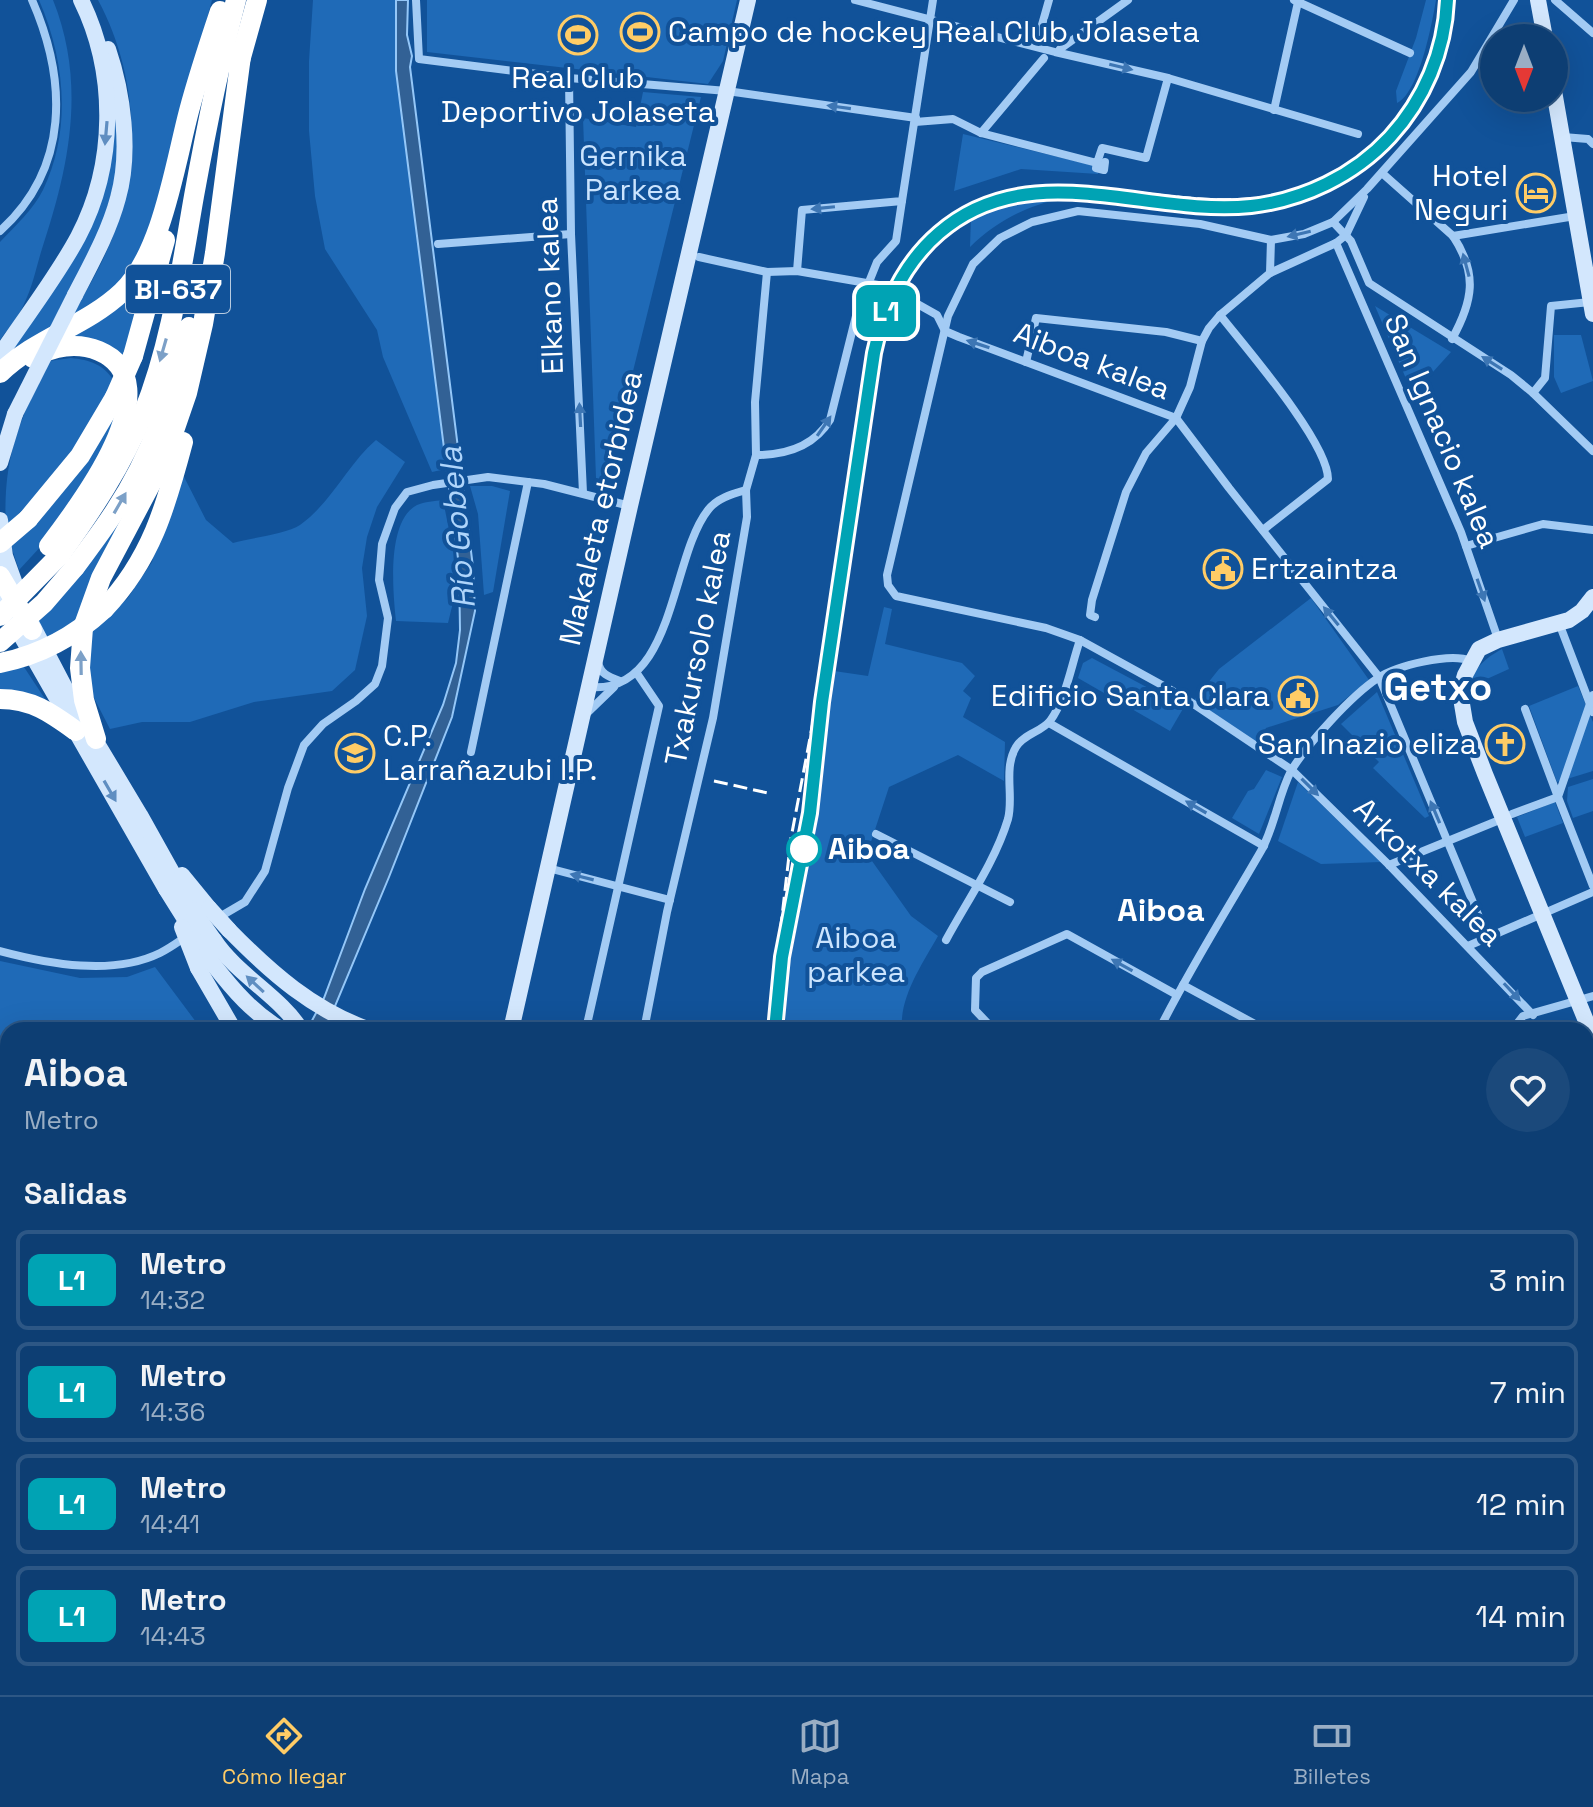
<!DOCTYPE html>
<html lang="es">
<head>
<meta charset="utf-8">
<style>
	:root { --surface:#0d3e73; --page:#1b497b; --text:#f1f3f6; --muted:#9aaec4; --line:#2d5785; --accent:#fc6 }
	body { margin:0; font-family:"Space Grotesk",sans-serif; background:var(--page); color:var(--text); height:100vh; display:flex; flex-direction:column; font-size:30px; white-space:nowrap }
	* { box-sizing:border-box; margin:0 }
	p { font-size:26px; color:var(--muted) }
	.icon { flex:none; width:44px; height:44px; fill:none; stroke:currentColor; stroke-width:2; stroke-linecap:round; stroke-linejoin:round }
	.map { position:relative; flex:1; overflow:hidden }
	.drawer { position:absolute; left:0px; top:1022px; width:1594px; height:674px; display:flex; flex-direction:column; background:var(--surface); border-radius:24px 24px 0 0; box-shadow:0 8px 32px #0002,0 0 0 2px var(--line) }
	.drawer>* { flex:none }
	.badge { padding:0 16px; border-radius:12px; font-size:28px; line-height:52px }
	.needle { width:52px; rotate:180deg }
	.fabs { position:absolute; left:1480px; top:24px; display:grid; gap:16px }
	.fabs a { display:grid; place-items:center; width:88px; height:88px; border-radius:50%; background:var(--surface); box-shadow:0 8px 32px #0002,0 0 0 2px var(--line); font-size:40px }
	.map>.badge { position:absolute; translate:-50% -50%; box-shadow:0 0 0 4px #fff }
	h2 { padding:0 24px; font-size:30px; line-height:72px }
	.round { display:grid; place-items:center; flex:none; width:84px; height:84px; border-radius:42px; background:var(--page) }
	.overview { display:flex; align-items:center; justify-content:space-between; height:136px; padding:0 24px }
	h1 { font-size:38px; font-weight:700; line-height:60px }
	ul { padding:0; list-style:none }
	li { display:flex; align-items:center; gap:24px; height:100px; margin:0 16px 12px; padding:0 8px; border:4px solid var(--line); border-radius:12px }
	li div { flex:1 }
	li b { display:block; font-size:30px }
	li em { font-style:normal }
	li .badge { min-width:88px; font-weight:700; text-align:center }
	.dock { display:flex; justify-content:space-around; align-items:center; height:112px; border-top:2px solid var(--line); background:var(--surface); font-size:22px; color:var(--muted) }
	.dock a { display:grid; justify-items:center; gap:4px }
	.dock .active { color:var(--accent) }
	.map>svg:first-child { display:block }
</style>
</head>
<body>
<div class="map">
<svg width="1593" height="1695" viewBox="0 0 1593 1695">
	<rect width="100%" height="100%" fill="#115299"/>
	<g fill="#1f6ab7">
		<path d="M 39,0 L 53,0 C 87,85 69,168 41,252 C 36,269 32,288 24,304 C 19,317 8,328 0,340 L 0,242 C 15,226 33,210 43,190 C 72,130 65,60 39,0 Z"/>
		<path d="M 98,0 L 212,0 L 149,234 L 122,285 L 70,320 C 82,298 95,277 105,255 C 143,175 140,78 98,0 Z"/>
		<polygon points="313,0 396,0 396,71 446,469 432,472 383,357 377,330 325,249 315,196 309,131 309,61"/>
		<polygon points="427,0 737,0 723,61 708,84 427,52"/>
		<path d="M 1426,0 L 1436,0 C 1432,24 1419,93 1397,103 L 1396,91 L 1416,38 Z"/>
		<polygon points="112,80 120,162 97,243 49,331 9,353 85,234"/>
		<polygon points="643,92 701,97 606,480 596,478 583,118 636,127"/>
		<polygon points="963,134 1100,167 1098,174 1021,169 954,191"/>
		<path d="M 1064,198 C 1026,206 998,220 970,247 L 971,217 C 1002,204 1031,197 1064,198 Z"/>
		<polygon points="146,279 121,364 60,340"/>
		<polygon points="1375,306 1451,352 1432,373 1410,388"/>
		<polygon points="1554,335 1581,335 1593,381 1561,393 1554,377"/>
		<path d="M 71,358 C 90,360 103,364 114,381 L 60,471 L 6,528 C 2,459 19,421 49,361 Z"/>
		<polygon points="118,400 114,433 55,531 19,570 11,546"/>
		<path d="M 376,440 L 405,462 L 377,507 L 367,537 L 362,568 L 367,616 L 355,670 L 332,691 L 254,702 L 190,722 L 142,722 L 110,729 L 93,696 L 84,651 L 92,626 L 127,599 L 152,562 L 180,469 L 206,520 L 233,543 C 250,538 286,534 300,525 C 332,502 347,465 376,440 Z"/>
		<polygon points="470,486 492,486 510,491 493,592 484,595 478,514"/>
		<path d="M 443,500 L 453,550 L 456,590 L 448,623 L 396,621 C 393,593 386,521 417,505 C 424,502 435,501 443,500 Z"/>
		<polygon points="126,512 76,624 50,641 38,622 70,586"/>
		<polygon points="1311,598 1369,680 1338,705 1266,728 1257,743 1192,703 1219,669"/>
		<path d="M 884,607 L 892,609 L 885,644 L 962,663 L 975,676 L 963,691 L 971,698 L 963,717 L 1005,742 L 1004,781 L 958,755 L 889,787 L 867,854 L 911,916 L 938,936 C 922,964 899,998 902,1030 L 783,1030 L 784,993 L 805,885 L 834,671 L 868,676 Z"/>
		<path d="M 1502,649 L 1509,669 L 1469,687 C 1475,667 1484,659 1502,649 Z"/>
		<polygon points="1092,658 1184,707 1170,731 1078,678 1083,663"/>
		<polygon points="22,664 51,708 0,690 0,670"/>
		<polygon points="1578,686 1593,722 1593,771 1557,782 1529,706"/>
		<polygon points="1377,692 1429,816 1425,818 1373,768 1379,762 1341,724"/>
		<polygon points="1266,770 1282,777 1259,834 1232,818 1248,791 1254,789"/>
		<polygon points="1593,779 1593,811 1573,818 1567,801 1568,787"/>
		<polygon points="1298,782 1381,862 1321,864 1278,841"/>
		<polygon points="1555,802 1563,823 1525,837 1517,817"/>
		<polygon points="0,961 80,978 127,977 155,967 202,1030 8,1030 8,1299 0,1304"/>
	</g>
	<polygon fill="#326195" stroke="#94c7f8" stroke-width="2" points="396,0 408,0 407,35 412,56 410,67 473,567 475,611 452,717 389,877 325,1030 307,1030 324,998 365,889 443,705 456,663 460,630 459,566 396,71"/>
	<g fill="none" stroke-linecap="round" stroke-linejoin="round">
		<g stroke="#a3cbf4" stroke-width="8">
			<polyline points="416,0 419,59 569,78 727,91 916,118"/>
			<polyline points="855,0 1055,52 1168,78 1358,134"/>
			<polyline points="1294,0 1410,53"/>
			<polyline points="1514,0 1471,72 1367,189 1333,222 1304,234 1271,240 1200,224 1078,211 1032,222 1000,238 973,264 948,316 887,575 888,585 896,596 1046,628 1080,640 1180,695 1292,770 1389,865 1533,1015"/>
			<polyline points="1555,0 1593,33"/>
			<polyline points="1036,46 1049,0"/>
			<polyline points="1060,49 1128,0"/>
			<polyline points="569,78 571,234 583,493"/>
			<polyline points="1274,110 1298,2"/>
			<polyline points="915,122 953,119 981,133 1097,163 1102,148 1146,158 1168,78"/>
			<polyline points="981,133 1044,58"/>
			<polyline points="1563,137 1588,139 1593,144"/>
			<polyline points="1097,163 1096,168 1104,170 1105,162"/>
			<path d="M 1382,173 L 1453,236 C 1478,274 1473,301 1452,339"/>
			<polyline points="1333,222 1351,241 1369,283 1511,375 1533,393 1593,451"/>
			<path d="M 0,231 C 70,168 67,80 32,0"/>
			<polyline points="1453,236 1575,216"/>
			<polyline points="1336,243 1461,532 1498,639"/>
			<polyline points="438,244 571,234"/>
			<polyline points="699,257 767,272 797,271 884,286"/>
			<polyline points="797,271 802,210 902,201 933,0"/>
			<polyline points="1270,273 1271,240"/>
			<polyline points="905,297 937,315 945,331 959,337 1176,418 1229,488 1379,677 1487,936"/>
			<path d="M 1220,315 C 1245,347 1328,442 1328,479 L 1263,530"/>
			<polyline points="1026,362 1036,318 1166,332 1202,341"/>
			<polyline points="1533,393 1545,378 1551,306 1590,302"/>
			<path d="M 756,455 C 786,455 814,446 830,420 L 857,312 L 877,262 L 896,241 L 902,201"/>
			<polyline points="1466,546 1543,524 1593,530"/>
			<polyline points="1095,617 1090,615 1092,600 1126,492 1146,453 1176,418 1190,387 1202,341 1209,328 1220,315 1270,273 1336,243 1346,235 1364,197"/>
			<polyline points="1559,623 1593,712"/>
			<path d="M 598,662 C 600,674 609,677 620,681"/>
			<path d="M 589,687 C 675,695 670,558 708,510 C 717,498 732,494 746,490"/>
			<polyline points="1593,695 1558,797 1593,886"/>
			<polyline points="586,714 614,687"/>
			<polyline points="1049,723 1264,846"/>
			<polyline points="471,752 528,482"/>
			<polyline points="1512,814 1558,797 1525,709"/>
			<polyline points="876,834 1010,902"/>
			<polyline points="1389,865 1497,821"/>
			<polyline points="548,868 670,900"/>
			<polyline points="216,919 245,902 265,871 288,788 304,745 323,724 356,701 375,684 382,666 388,618 379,580 382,544 395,508 407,492 433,485 488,477 544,484 630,506"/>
			<path d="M 946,940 C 967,901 995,862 1008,819 C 1014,796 1003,769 1016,747 C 1024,734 1041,732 1050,721 C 1066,699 1071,666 1080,640"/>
			<polyline points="1468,946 1593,892"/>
			<path d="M 0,951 C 49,964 113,976 160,953 C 170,948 178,942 187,936"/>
			<polyline points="1183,985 1266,1030"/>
			<polyline points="586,1029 659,706 636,672"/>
			<polyline points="644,1030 667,912 713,718 747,517 746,490 756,455 755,402 767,272"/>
			<polyline points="994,1030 975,1010 976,978 982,972 1067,934 1177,995"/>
			<path d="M 1159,1030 C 1190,968 1227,910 1261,851 C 1275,826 1278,796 1291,771 C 1307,744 1352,695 1378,678 C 1396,666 1450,652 1471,661"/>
			<polyline points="1512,1030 1523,1016 1593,996"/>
			<polyline points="1586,1215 1593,1221"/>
			<polyline points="0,1333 8,1344"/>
			<polyline points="1586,1349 1593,1333"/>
			<polyline points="1586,1409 1593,1413"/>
			<polyline points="1590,1643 1593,1666"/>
			<polyline points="881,1688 892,1695"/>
			<polyline points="1103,1688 1115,1695"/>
			<polyline points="1120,1688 1131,1695"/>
			<polyline points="1287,1688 1298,1695"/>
			<polyline points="1303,1688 1314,1695"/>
			<polyline points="1319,1688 1332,1695"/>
			<polyline points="198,1691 212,1688"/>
			<polyline points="1042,1695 1046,1688"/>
			<polyline points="1051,1695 1055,1688"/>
			<polyline points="1249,1695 1254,1688"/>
			<polyline points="1259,1695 1264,1688"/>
		</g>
		<g stroke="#d3e7fd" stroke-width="16">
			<polyline points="1538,0 1545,38"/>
			<polyline points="1554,91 1593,314"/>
			<path d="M 75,295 C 91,264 109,232 118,198 C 131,152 123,93 108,49"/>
			<path d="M 0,355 C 26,316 56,278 78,237 C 116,165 117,73 81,0"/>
			<polyline points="0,463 15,414"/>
			<polyline points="0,520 5,556 20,598"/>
			<polyline points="1593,597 1582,611 1569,620 1498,640 1479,649 1465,675 1460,692 1465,722 1485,774 1593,1038"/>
			<polyline points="0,599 166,889"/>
			<polyline points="29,619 74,705 140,815 193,910"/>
			<polyline points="182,875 209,908"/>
			<path d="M 229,930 C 271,973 313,1010 370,1030"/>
			<path d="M 214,940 C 237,975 281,997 301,1030"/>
			<path d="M 213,964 C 234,991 253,1013 282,1030"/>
			<polyline points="198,968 234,1030"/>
			<polyline points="511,1030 630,506 748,0"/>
			<polyline points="1586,1634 1590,1642 1593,1643"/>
			<polyline points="587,1688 591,1695"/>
		</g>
		<g stroke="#fff" stroke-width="20">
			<polyline points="238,68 257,0"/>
			<polyline points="133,356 165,240"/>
			<path d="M 33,358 C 53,346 77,342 99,351 C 175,383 78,508 49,546"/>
			<path d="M 0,373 C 36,338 86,326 122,292 C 162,254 175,164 189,111 C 198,77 209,44 220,11"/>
			<polyline points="28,519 80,456 115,397"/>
			<path d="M 60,555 C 92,510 122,466 143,414 C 171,345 181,270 194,196 C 206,130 219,65 236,0"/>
			<path d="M 75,567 C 89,548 103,530 115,511 C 152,456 173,391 189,327"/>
			<polyline points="0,576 32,630"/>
			<path d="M 104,609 C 151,560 166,506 183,442"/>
			<path d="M 0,699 C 32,699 51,713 76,731"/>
			<polyline points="96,739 84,700 80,668 83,628 101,578 165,457 187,393 203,324 215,253 241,56"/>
			<polyline points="0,1630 8,1639"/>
			<polyline points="0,1662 8,1672"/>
			<polyline points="21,1688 27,1695"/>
			<polyline points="49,1688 54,1695"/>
		</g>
		<g stroke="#fff" stroke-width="3" stroke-dasharray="14 6" stroke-linecap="butt">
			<polyline points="714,781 768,793"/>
			<polyline points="792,907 810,813 814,769"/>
			<path d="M 769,1030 L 791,838 L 817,701 L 870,348 C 879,305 895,268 927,237 C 1059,109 1247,287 1386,132 C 1420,96 1438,49 1441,0"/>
			<polyline points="1540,1688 1544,1695"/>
		</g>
		<polyline stroke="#a3cbf4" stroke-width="8" points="884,286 905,297"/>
		<g stroke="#d3e7fd" stroke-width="16">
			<polyline points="15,414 75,295"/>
			<polyline points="166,889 213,964"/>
			<polyline points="209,908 229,930"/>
			<polyline points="193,910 214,940"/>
			<polyline points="182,927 198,968"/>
		</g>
		<g stroke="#fff" stroke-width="20">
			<polyline points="115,397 133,356"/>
			<polyline points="0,543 28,519"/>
			<polyline points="0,616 60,555"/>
			<polyline points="0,642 44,603 75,567"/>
			<path d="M 0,663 C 40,655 75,636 104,609"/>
		</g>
	</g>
	<defs><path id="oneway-solid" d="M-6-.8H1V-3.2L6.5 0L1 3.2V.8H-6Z" transform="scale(2)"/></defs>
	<g fill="#3d76b4">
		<use href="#oneway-solid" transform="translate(1121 67) rotate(13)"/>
		<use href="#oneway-solid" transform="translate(839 107) rotate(-172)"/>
		<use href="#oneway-solid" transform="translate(823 208) rotate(174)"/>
		<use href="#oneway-solid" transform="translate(1299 234) rotate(167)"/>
		<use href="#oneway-solid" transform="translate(1466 265) rotate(-105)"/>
		<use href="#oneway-solid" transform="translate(978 344) rotate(-162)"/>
		<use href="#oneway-solid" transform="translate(1492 363) rotate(-148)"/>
		<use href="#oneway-solid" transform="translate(580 415) rotate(-93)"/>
		<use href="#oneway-solid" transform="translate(824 426) rotate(-55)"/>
		<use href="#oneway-solid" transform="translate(1481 590) rotate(71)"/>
		<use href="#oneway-solid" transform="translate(1331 616) rotate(-129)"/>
		<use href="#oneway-solid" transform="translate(1310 787) rotate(45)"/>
		<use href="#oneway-solid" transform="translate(1196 807) rotate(-150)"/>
		<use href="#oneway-solid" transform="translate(1435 812) rotate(-113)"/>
		<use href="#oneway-solid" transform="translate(582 877) rotate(-166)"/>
		<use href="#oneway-solid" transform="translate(1122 965) rotate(-151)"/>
		<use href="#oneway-solid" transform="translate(1512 992) rotate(47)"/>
	</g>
	<g fill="#5f8ec1">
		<use href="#oneway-solid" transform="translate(106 133) rotate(95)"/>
		<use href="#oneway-solid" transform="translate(110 791) rotate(60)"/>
		<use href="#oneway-solid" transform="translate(255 984) rotate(-137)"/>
	</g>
	<g fill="#7ca0c7">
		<use href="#oneway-solid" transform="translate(163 350) rotate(106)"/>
		<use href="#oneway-solid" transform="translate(120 503) rotate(-60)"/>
		<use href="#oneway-solid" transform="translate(81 663) rotate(-91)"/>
	</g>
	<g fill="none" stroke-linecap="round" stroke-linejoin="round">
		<defs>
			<path id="line" d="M 775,1030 L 782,957 L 810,813 L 822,702 L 874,353 C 884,306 903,264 939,233 C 1030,154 1147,217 1251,206 C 1303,200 1354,176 1390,137 C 1424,100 1445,51 1447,0"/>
		</defs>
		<use href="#line" stroke="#fff" stroke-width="18"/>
		<use href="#line" stroke="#00a3b4" stroke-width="12"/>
	</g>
	<defs>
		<symbol id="stadium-ring" viewBox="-11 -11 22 22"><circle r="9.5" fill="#115299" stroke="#fc6" stroke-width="1.5"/><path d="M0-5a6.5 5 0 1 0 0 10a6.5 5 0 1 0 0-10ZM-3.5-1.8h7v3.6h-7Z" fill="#fc6"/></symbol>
		<symbol id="hotel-ring" viewBox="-11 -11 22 22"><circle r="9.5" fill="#115299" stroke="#fc6" stroke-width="1.5"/><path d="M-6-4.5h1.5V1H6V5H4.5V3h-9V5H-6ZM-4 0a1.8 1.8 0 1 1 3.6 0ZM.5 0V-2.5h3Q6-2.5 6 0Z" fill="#fc6"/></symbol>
		<symbol id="civic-ring" viewBox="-11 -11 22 22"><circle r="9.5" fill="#115299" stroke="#fc6" stroke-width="1.5"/><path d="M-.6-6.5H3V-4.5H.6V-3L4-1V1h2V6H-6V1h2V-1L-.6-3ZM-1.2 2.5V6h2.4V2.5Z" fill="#fc6"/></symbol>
		<symbol id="church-ring" viewBox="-11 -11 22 22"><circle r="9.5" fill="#115299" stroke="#fc6" stroke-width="1.5"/><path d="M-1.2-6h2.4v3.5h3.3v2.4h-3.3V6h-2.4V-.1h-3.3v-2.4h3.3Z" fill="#fc6"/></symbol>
		<symbol id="school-ring" viewBox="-11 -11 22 22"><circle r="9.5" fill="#115299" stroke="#fc6" stroke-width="1.5"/><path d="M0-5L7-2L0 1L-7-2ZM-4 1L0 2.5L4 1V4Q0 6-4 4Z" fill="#fc6"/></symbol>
	</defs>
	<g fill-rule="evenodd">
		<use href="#stadium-ring" x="618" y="10" width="44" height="44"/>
		<use href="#stadium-ring" x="556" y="13" width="44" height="44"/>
		<use href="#hotel-ring" x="1514" y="171" width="44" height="44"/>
		<use href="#civic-ring" x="1201" y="547" width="44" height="44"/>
		<use href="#civic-ring" x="1276" y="674" width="44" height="44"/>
		<use href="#church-ring" x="1483" y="722" width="44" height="44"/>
		<use href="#school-ring" x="333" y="731" width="44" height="44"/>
	</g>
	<circle fill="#fff" stroke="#00a3b4" stroke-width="4" cx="804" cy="849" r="16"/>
	<g text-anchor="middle" stroke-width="8" stroke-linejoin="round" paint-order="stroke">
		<rect fill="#115299" stroke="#b8cbe0" stroke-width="2" x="126" y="265" width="104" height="48" rx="6"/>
		<g font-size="28" font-weight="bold" fill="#fff">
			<text x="178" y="299">BI-637</text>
		</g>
		<g font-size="30" fill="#fff" stroke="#115299" text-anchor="start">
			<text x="668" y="42">Campo de hockey Real Club Jolaseta</text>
			<text x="578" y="88" text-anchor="middle">Real Club<tspan x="578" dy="34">Deportivo Jolaseta</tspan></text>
			<text x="1508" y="186" text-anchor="end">Hotel<tspan x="1508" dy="34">Neguri</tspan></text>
			<text x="1251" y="579">Ertzaintza</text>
			<text x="1270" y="706" text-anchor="end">Edificio Santa Clara</text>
			<text x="383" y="746">C.P.<tspan x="383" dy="34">Larrañazubi I.P.</tspan></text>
			<text x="1477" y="754" text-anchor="end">San Inazio eliza</text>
		</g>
		<g font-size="30" fill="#cbe4fe" stroke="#115299">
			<text x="633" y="166">Gernika<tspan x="633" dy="34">Parkea</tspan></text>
			<text x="856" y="948">Aiboa<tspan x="856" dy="34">parkea</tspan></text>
		</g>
		<g font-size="30" fill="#fff" stroke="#115299">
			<text transform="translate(550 286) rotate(-92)" y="10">Elkano kalea</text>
			<text transform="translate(1092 361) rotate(21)" y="10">Aiboa kalea</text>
			<text transform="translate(1442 431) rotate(67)" y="10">San Ignacio kalea</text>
			<text transform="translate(601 508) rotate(-77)" y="10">Makaleta etorbidea</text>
			<text transform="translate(698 648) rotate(-79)" y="10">Txakursolo kalea</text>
			<text transform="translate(1428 872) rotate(45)" y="10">Arkotxa kalea</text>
		</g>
		<g font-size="30" font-weight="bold" fill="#fff" stroke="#115299" text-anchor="start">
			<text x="828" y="859">Aiboa</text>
		</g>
		<g font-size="32" font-style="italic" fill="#afd5fb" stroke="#115299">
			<text transform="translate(457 528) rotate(-95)" y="11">Río Gobela</text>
		</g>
		<g font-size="32" font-weight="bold" fill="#fff" stroke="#115299">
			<text x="1161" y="921">Aiboa</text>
		</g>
		<g font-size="38" font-weight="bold" fill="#fff" stroke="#115299">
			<text x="1438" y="700">Getxo</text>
		</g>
	</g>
</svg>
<div class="fabs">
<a><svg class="needle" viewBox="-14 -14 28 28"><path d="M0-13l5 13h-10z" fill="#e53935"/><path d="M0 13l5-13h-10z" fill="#9aaec4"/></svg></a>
</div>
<b class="badge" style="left:886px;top:311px;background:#00a3b4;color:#fff">L1</b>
<section class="drawer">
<div class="overview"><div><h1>Aiboa</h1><p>Metro</p></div><a class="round"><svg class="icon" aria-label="heart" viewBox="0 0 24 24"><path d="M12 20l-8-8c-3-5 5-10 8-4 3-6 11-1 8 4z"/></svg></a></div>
<h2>Salidas</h2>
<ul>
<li><span class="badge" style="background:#00a3b4;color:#fff">L1</span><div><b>Metro</b><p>14:32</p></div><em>3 min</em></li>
<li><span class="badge" style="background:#00a3b4;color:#fff">L1</span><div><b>Metro</b><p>14:36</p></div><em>7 min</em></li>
<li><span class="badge" style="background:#00a3b4;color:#fff">L1</span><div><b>Metro</b><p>14:41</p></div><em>12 min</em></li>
<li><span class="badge" style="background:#00a3b4;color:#fff">L1</span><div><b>Metro</b><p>14:43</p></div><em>14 min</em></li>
</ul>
</section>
</div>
<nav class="dock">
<a class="active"><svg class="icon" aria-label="directions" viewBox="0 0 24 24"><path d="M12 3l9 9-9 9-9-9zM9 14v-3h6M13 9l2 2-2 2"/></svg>Cómo llegar</a>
<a><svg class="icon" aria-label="map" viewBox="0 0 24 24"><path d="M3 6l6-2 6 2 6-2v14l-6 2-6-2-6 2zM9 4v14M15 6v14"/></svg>Mapa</a>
<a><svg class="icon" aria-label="tickets" viewBox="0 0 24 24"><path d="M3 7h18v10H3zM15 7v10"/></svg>Billetes</a>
</nav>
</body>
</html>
